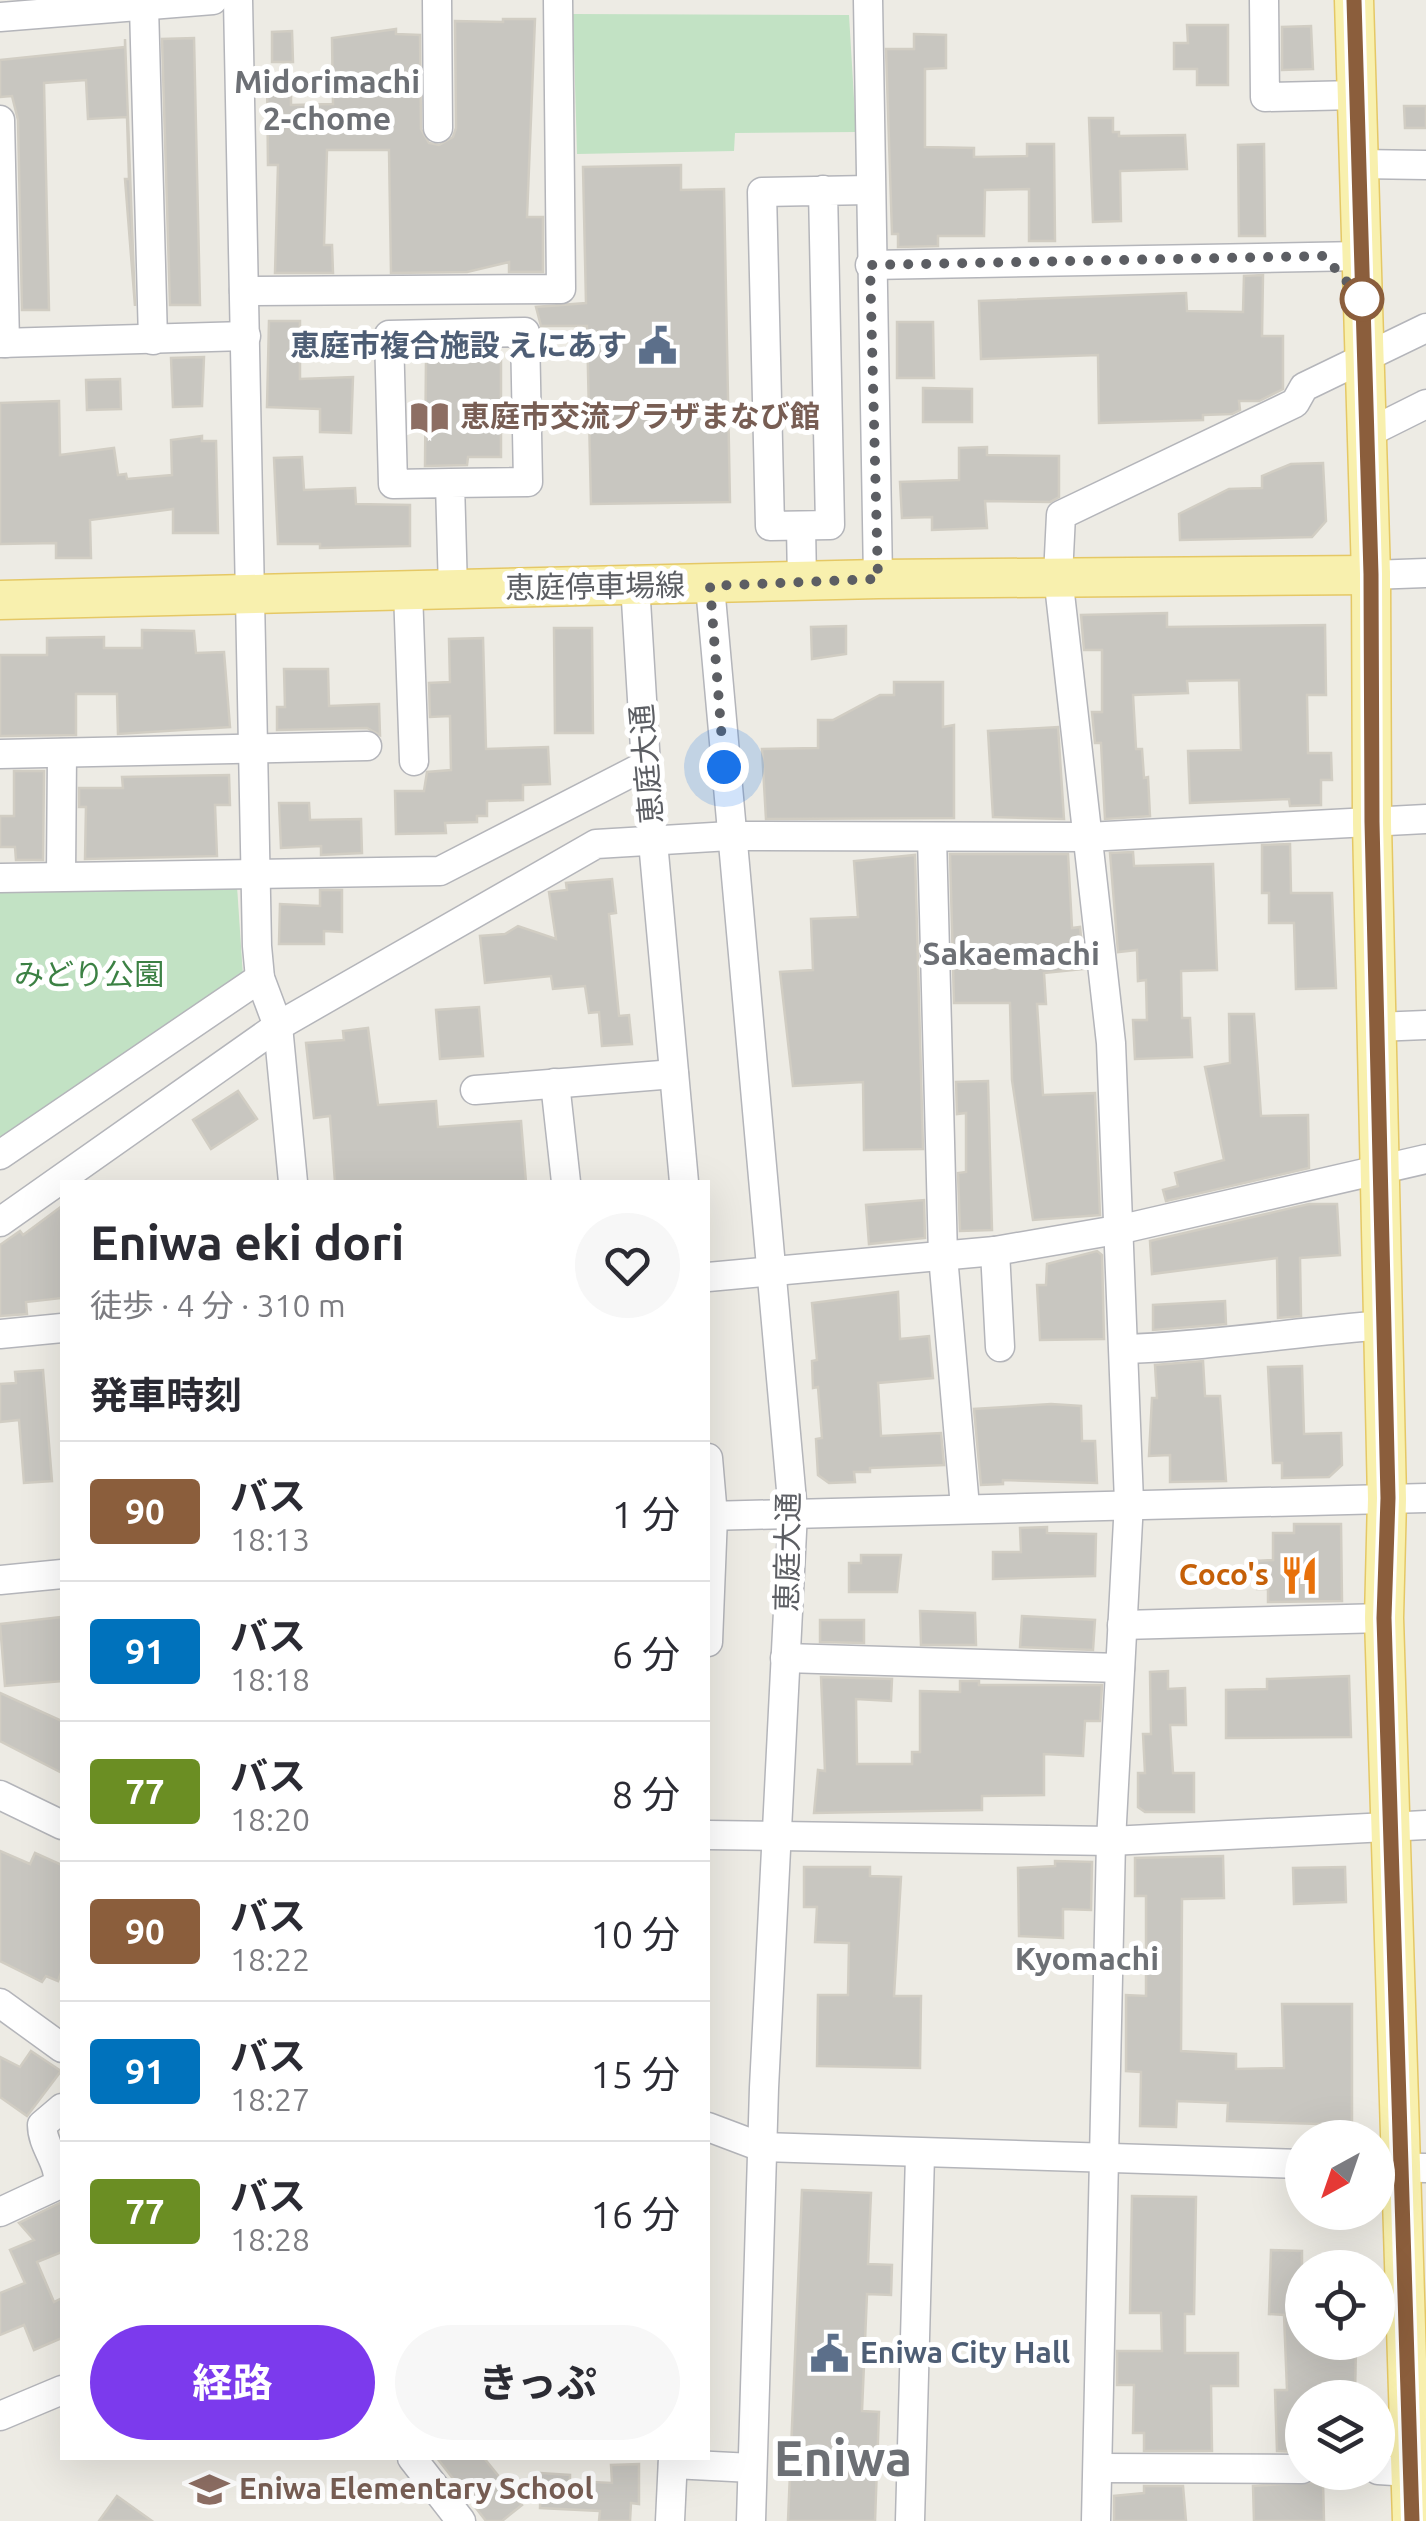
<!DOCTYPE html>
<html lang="ja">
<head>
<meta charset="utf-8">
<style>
	:root { --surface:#fff; --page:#f7f7f7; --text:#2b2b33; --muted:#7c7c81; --line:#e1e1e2; --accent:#7c3aed }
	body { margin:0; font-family:Ubuntu,"Noto Sans JP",sans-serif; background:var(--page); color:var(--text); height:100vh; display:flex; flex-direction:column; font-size:38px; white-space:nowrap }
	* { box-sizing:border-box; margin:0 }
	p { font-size:32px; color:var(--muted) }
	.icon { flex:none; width:55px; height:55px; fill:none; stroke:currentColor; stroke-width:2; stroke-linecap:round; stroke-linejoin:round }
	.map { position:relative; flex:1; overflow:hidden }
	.details { position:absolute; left:60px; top:1180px; width:650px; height:1280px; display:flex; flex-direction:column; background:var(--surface); border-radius:0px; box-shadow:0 10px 40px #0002 }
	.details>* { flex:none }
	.badge { padding:0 20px; border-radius:8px; font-size:35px; line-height:65px }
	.needle { width:65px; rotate:220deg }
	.tools { position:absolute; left:1285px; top:2120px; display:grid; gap:20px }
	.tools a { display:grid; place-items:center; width:110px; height:110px; border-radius:50%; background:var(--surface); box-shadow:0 10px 40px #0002; font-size:50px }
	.you { position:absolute; width:50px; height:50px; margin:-25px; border:8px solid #fff; border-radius:50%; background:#1a73e8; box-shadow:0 0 0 15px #1a73e833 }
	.map>.badge { position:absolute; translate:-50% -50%; box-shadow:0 0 0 5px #fff }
	h2 { padding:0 30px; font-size:38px; line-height:90px }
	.round { display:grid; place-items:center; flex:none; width:105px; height:105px; border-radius:52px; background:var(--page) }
	.head { display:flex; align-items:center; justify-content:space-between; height:170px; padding:0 30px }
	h1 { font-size:48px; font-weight:700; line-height:75px }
	.cta { display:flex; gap:20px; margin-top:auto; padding:20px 30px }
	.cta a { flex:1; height:115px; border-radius:60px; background:var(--accent); color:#fff; font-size:40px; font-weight:700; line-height:115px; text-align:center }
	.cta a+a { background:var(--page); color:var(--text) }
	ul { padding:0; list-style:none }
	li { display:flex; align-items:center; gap:30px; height:140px; padding:0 30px; border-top:2px solid var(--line) }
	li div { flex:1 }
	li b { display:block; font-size:38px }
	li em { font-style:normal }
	li .badge { min-width:110px; font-weight:700; text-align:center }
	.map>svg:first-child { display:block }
</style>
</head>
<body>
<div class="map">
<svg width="1426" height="2521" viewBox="0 0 1426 2521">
	<rect width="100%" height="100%" fill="#edebe4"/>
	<g fill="#c2e2c4">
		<polygon points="573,14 849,15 856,132 735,133 734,151 577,154"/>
		<polygon points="237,886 243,976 0,1143 0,888"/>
	</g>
	<g fill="#c8c6c0" stroke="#d1cdc3" stroke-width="2.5">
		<polygon points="503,19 535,19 527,217 543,217 543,272 509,272 509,262 467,272 391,273 389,150 327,150 324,245 332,245 333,273 275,273 278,165 268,165 267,75 291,75 291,105 333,104 332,38 396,29 396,34 420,35 421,129 429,143 439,145 453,137 456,128 455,21 503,22"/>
		<polygon points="1187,25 1228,25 1228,85 1197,85 1197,69 1174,69 1174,43 1188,43"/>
		<polygon points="1311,26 1313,69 1282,70 1282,27"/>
		<polygon points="292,31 293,62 272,62 272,32"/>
		<polygon points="914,34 946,35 946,68 925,69 925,147 974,148 974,157 1027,156 1027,144 1054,144 1055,241 1029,241 1029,189 985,190 984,236 938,236 938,246 898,247 898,234 892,234 886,49 914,49"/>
		<polygon points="194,38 200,305 170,305 162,39"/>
		<polygon points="125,39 135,306 125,179 129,179 127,117 88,119 86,80 44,83 49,310 22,310 18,120 12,96 0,97 0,60 125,47"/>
		<polygon points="1404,106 1426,106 1426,128 1405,128"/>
		<polygon points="1089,118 1113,118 1113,132 1119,132 1119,136 1185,135 1187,169 1120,171 1121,221 1093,222"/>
		<polygon points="1264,144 1265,236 1239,236 1238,145"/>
		<polygon points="681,165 681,190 724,189 730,502 591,504 587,326 541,326 536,307 586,303 583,167"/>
		<polygon points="1263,275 1262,336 1283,336 1283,389 1259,401 1239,401 1240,410 1232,414 1203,415 1203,420 1099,423 1098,355 981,359 979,301 1186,293 1187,311 1243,312 1244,276"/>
		<polygon points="269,321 300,321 300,379 353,377 351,433 320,432 320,409 267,407"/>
		<polygon points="897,322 933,322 934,378 897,378"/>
		<polygon points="204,357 202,406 173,407 171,358"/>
		<polygon points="426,359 501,360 501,457 468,457 467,465 425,466"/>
		<polygon points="120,379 121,409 87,410 86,380"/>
		<polygon points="923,388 972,389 972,422 923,422"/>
		<polygon points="59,401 60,455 114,448 118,475 126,474 127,479 172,475 171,440 202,436 202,441 216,441 218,533 173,533 173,509 90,520 91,558 56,558 56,543 0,544 0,403"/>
		<polygon points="987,447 987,455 1059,456 1059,497 1050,502 985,501 987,528 932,530 932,517 902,518 900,482 959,480 959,448"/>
		<polygon points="302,457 304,490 355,488 356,504 410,505 410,546 320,548 320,544 278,544 274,458"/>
		<polygon points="1323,463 1326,521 1312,537 1180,540 1179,514 1229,489 1262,488 1262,476 1291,464"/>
		<polygon points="1167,613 1167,627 1325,625 1326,695 1307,695 1308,753 1331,753 1332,780 1321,780 1321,805 1290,806 1289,799 1190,803 1188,751 1241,750 1239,680 1187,681 1188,693 1133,695 1136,749 1142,749 1144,778 1148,777 1150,816 1105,819 1101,743 1095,743 1092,712 1102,712 1102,650 1084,650 1081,615"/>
		<polygon points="846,626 846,654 812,659 811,627"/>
		<polygon points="554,628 592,628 593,733 555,733"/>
		<polygon points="142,630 194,631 196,653 224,652 230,727 118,734 117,694 76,694 76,735 0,736 0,655 47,655 47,638 104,637 104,648 142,648"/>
		<polygon points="483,638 486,749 548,747 550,784 523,785 523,800 487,801 487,816 477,816 477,822 445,823 446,833 396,834 395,791 424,791 427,772 451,770 450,716 430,717 429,683 450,682 449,639"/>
		<polygon points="284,669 328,669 329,706 379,704 380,735 367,728 277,730 277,707 285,707"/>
		<polygon points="894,682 943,682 943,727 954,725 954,818 766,819 762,749 818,748 818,720 833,720 880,695 894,695"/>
		<polygon points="1058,727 1064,819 993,817 988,731"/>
		<polygon points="14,771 44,771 43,860 16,860 15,847 0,847 0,816 14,816"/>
		<polygon points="229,775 230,805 215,805 217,856 85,859 86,807 79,807 79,788 123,788 122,777"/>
		<polygon points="279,803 309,803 310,820 361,819 362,853 321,855 321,846 281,848"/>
		<polygon points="1290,844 1291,893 1332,893 1336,988 1296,989 1294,923 1269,923 1269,893 1262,893 1262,845"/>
		<polygon points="1133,852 1134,866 1213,864 1217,970 1181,971 1182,1018 1190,1018 1192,1057 1135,1059 1133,1020 1147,1020 1146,980 1138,981 1137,950 1118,952 1110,853"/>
		<polygon points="950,854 1068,854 1072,928 1080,927 1084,969 1044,973 1046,1004 1037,1004 1043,1095 1095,1093 1100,1215 1033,1220 1012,1080 1010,1003 954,1003"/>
		<polygon points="915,855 923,1149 864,1150 863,1082 793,1086 780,972 813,970 811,919 858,917 854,861"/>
		<polygon points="612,879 616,913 609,914 619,1016 629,1015 632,1044 602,1046 599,1012 589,1013 585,986 553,989 551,976 485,983 480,936 505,934 518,926 556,939 549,892 567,890 566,883"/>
		<polygon points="320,890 342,890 342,932 324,931 324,944 279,944 280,904 320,906"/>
		<polygon points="479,1007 483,1056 440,1059 436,1010"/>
		<polygon points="1229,1014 1254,1014 1261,1116 1308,1115 1309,1168 1166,1201 1163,1190 1178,1186 1175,1173 1224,1160 1205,1067 1230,1063"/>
		<polygon points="368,1028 378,1105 436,1101 438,1127 521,1121 526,1182 335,1182 330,1116 314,1118 306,1043 344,1040 343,1031"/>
		<polygon points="988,1081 992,1230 960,1231 958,1173 966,1172 966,1113 957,1114 956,1082"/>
		<polygon points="238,1091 257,1119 211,1149 193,1120"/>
		<polygon points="924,1200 925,1238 869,1244 866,1205"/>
		<polygon points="1309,1204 1337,1204 1340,1255 1300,1258 1301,1316 1278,1318 1277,1258 1152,1274 1150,1241"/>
		<polygon points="62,1206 62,1298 26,1302 27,1314 0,1316 0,1245 20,1231 23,1235"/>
		<polygon points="1097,1251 1102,1255 1104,1339 1040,1340 1037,1285 1046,1285 1047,1264"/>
		<polygon points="898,1292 900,1339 929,1336 933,1378 878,1383 881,1436 941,1433 944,1465 870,1468 870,1472 854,1472 855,1482 829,1483 818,1475 816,1439 822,1438 818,1387 813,1388 812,1361 817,1360 812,1303"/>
		<polygon points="1225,1301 1226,1324 1153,1330 1153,1305"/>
		<polygon points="1203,1361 1205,1396 1220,1396 1226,1481 1170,1482 1170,1455 1149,1456 1152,1398 1157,1398 1155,1365"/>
		<polygon points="1302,1366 1304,1434 1341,1433 1342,1465 1329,1477 1282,1478 1282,1463 1273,1463 1268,1367"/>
		<polygon points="43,1370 52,1481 24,1483 19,1420 0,1422 0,1384 16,1383 15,1372"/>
		<polygon points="1051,1404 1081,1406 1082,1441 1095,1441 1097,1483 1003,1480 1003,1484 981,1485 974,1409"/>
		<polygon points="1294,1524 1341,1524 1342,1601 1268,1602 1268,1589 1257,1589 1256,1561 1273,1560 1273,1533 1294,1533"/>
		<polygon points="1047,1527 1047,1533 1096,1534 1095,1576 993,1579 993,1552 1021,1552 1020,1528"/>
		<polygon points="861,1555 901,1555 897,1592 849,1592 849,1563 861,1563"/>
		<polygon points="920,1611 975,1613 976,1645 921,1645"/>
		<polygon points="1022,1616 1095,1620 1093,1650 1020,1647"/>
		<polygon points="62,1617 62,1681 5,1686 0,1624"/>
		<polygon points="820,1620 864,1620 864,1643 820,1642"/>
		<polygon points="1168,1671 1168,1689 1185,1688 1186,1725 1170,1725 1173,1773 1194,1773 1194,1812 1145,1812 1138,1807 1138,1773 1145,1773 1143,1734 1151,1734 1150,1672"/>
		<polygon points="1349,1676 1351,1737 1226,1738 1226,1690 1267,1689 1267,1679"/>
		<polygon points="821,1677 892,1679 891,1701 856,1699 857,1764 912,1764 912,1752 920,1752 920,1691 960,1692 960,1681 979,1681 979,1685 1102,1685 1100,1721 1085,1721 1083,1756 1044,1754 1044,1795 982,1796 982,1810 814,1813 818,1770 825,1771"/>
		<polygon points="0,1693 62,1721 62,1773 0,1741"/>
		<polygon points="0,1851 30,1864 35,1853 62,1865 62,1970 58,1981 46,1976 42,1982 0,1961"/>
		<polygon points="1223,1856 1224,1898 1182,1899 1181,2051 1236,2054 1236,2069 1284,2068 1282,2004 1352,2004 1352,2125 1227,2121 1228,2103 1177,2101 1176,2127 1140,2126 1141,2072 1126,2071 1126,1995 1146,1996 1146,1896 1135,1896 1135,1858"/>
		<polygon points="1055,1861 1092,1862 1091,1910 1063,1909 1063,1938 1019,1936 1018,1868 1055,1866"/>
		<polygon points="804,1867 870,1867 870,1876 901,1877 894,1996 921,1996 920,2068 817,2066 818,1995 848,1995 849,1943 815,1942 817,1907 804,1907"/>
		<polygon points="1345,1867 1346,1902 1294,1904 1293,1868"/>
		<polygon points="31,2051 61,2071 27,2116 0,2097 0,2057 20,2067"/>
		<polygon points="802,2190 871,2193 868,2264 892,2265 891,2295 867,2294 862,2411 879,2412 875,2521 788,2521"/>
		<polygon points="1132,2196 1196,2197 1194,2314 1185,2314 1185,2353 1238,2353 1238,2386 1211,2386 1212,2451 1144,2451 1144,2433 1133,2433 1134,2385 1117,2385 1117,2351 1162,2351 1161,2313 1130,2313"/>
		<polygon points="62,2202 62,2252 37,2262 54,2302 62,2298 62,2338 34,2350 24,2325 0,2335 0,2293 25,2283 10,2250 34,2240 19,2223"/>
		<polygon points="1271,2250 1302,2251 1302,2342 1356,2342 1355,2398 1302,2398 1302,2452 1277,2451 1275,2390 1287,2390 1284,2315 1269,2314"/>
		<polygon points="437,2458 484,2458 522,2505 502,2521 486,2521"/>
		<polygon points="639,2464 639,2504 631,2503 630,2521 599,2521 600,2511 540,2508 541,2473 570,2475 570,2481 612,2483 611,2465"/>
		<polygon points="1313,2482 1323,2482 1324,2521 1254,2521 1253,2486"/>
		<polygon points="1144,2486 1183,2486 1186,2521 1114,2521 1114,2496 1144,2493"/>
		<polygon points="117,2496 152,2521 99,2521"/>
	</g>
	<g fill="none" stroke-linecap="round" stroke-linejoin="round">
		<defs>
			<g id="minor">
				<polyline points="238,0 257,946 260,978 278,1026 293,1182"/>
				<polyline points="437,0 438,128"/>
				<polyline points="868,0 878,579"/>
				<polyline points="1264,0 1265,97 1357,95"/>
				<polyline points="144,6 153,340"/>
				<polyline points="0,17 213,0"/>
				<polyline points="0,120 5,343"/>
				<polyline points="1359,164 1426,165"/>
				<polyline points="823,190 830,525 770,526 762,192 869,190"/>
				<polyline points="870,265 1361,256"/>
				<polyline points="244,291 561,289 558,0"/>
				<polyline points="0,343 246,336"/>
				<polyline points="1364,435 1426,404"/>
				<polyline points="450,483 528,482 525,332 389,335 393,484 450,483 453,590"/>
				<polyline points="801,526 802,582"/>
				<polyline points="1371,575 1426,573"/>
				<polyline points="635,584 646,765 684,1182"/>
				<polyline points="710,586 793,1512 764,2088 751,2521"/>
				<polyline points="408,591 414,761"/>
				<polyline points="0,754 367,746"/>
				<polyline points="932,837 943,1256 965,1507"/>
				<polyline points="61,876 62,753"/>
				<polyline points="0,878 440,871 646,765"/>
				<polyline points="1376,1027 1426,1025"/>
				<polyline points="555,1083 566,1182"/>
				<polyline points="475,1090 674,1074"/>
				<polyline points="0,1155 260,978"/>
				<polyline points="0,1222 278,1026 596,844 730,836 1087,837 1426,819"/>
				<polyline points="995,1251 1000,1347"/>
				<polyline points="708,1277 995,1251 1122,1229 1426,1159"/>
				<polyline points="0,1334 62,1328"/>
				<path d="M 1125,1349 C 1212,1346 1296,1332 1383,1325"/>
				<polyline points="708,1458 713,1516 708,1642"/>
				<polyline points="708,1516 1426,1498"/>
				<polyline points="0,1580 62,1574"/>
				<polyline points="1122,1625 1384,1618"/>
				<polyline points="785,1658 1120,1668"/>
				<polyline points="0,1795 62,1825"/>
				<polyline points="708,1835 1111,1841 1426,1825"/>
				<polyline points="0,2003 62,2048"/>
				<polyline points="708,2127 761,2147 1302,2164"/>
				<polyline points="1378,2167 1426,2168"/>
				<path d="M 0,2212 L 58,2185 C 61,2163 42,2147 42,2125 L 62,2108"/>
				<polyline points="0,2416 62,2390"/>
				<polyline points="412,2458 461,2521"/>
				<polyline points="673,2464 752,2468"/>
				<polyline points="1099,2468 1302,2469"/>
				<polyline points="1378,2470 1426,2473"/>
				<polyline points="670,2521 673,2458"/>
				<polyline points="910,2521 920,2155"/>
				<polyline points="1096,2521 1111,1841 1129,1502 1111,1043 1058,576 1061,515 1295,403 1304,387 1426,328"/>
			</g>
			<g id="major">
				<polyline points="1354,0 1371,575 1372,823 1387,1499 1384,1618 1412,2521"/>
				<polyline points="0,600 878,579 1371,575"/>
			</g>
		</defs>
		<use href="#minor" stroke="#b4b5ba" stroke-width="31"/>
		<use href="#major" stroke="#e5c865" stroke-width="41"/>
		<use href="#minor" stroke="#fff" stroke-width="28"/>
		<use href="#major" stroke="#f8f0ae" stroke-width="38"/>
	</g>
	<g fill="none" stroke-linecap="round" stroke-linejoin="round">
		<defs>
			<polyline id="line" points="1354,0 1371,574 1372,822 1388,1498 1384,1618 1412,2521"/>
		</defs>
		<use href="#line" stroke="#fff" stroke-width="22"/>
		<use href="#line" stroke="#8b5e3c" stroke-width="15"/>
		<polyline stroke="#5c5e63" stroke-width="10" stroke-dasharray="0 18" points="724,767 710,586 878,579 870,265 1324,256 1362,299"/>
	</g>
	<defs>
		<symbol id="civic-bare" viewBox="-9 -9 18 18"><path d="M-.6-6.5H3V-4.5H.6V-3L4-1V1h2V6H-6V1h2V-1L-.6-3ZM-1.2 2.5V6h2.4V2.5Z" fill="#5c6f8a" stroke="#fff" stroke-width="2.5" paint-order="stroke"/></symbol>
		<symbol id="library-bare" viewBox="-9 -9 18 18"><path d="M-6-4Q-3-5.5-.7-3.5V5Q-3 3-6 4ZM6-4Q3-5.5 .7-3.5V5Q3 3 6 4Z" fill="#8d6e63" stroke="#fff" stroke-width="2.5" paint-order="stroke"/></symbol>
		<symbol id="restaurant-bare" viewBox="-9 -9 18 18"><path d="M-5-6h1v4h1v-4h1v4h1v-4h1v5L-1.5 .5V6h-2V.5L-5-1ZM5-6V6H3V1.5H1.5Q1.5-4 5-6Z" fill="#e8710a" stroke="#fff" stroke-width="2.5" paint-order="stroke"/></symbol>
		<symbol id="school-bare" viewBox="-9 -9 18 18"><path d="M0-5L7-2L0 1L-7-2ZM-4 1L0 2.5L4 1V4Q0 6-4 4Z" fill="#8d6e63" stroke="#fff" stroke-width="2.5" paint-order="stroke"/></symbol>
	</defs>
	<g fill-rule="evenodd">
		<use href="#civic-bare" x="630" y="318" width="55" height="55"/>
		<use href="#library-bare" x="402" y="390" width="55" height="55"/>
		<use href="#restaurant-bare" x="1272" y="1548" width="55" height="55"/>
		<use href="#civic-bare" x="802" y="2326" width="55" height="55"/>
		<use href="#school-bare" x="182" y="2462" width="55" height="55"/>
	</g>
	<circle fill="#fff" stroke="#8b5e3c" stroke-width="5" cx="1362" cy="299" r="20"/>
	<g text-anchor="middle" stroke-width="10" stroke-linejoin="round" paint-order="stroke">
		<g font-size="30" font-weight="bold" fill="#4e5e75" stroke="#fff" text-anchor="end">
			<text x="627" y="356">恵庭市複合施設 えにあす</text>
			<text x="860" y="2363" text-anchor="start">Eniwa City Hall</text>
		</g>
		<g font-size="30" font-weight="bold" fill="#785e54" stroke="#fff" text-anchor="start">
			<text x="460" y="427">恵庭市交流プラザまなび館</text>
			<text x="239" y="2499">Eniwa Elementary School</text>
		</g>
		<g font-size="30" fill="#5c5e63" stroke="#fff">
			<text transform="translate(595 587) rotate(-1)" y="10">恵庭停車場線</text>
			<text transform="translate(647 764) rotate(-95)" y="10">恵庭大通</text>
			<text transform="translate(788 1552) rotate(-89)" y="10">恵庭大通</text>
		</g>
		<g font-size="30" fill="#3c8144" stroke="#fff">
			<text x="89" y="985">みどり公園</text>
		</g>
		<g font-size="30" font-weight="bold" fill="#c56008" stroke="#fff" text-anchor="end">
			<text x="1269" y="1585">Coco's</text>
		</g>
		<g font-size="32" font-weight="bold" fill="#6d7075" stroke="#fff">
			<text x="327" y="93">Midorimachi<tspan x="327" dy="37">2-chome</tspan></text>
			<text x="1011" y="965">Sakaemachi</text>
			<text x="1087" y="1970">Kyomachi</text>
		</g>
		<g font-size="50" font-weight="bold" fill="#6d7075" stroke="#fff">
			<text x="843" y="2476">Eniwa</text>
		</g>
	</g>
</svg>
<div class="tools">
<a><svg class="needle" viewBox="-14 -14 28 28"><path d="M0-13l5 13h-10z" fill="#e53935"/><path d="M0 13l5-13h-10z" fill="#7c7c81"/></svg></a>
<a><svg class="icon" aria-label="locate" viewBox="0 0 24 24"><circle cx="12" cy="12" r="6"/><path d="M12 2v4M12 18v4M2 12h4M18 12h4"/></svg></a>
<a><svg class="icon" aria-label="layers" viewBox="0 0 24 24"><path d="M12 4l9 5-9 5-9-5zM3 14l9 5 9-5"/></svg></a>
</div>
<div class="you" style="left:724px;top:767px"></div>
<section class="details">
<div class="head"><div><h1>Eniwa eki dori</h1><p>徒歩 · 4 分 · 310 m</p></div><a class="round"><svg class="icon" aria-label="heart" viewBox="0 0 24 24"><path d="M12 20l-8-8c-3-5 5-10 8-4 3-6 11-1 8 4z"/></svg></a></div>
<h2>発車時刻</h2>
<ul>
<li><span class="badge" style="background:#8b5e3c;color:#fff">90</span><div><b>バス</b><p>18:13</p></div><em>1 分</em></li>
<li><span class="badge" style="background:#0072bc;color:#fff">91</span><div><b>バス</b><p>18:18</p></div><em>6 分</em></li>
<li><span class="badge" style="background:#6b8e23;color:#fff">77</span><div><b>バス</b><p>18:20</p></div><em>8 分</em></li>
<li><span class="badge" style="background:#8b5e3c;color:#fff">90</span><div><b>バス</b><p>18:22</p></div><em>10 分</em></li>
<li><span class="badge" style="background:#0072bc;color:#fff">91</span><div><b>バス</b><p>18:27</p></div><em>15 分</em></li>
<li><span class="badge" style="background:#6b8e23;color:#fff">77</span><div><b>バス</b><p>18:28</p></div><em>16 分</em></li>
</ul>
<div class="cta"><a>経路</a><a>きっぷ</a></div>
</section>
</div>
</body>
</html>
